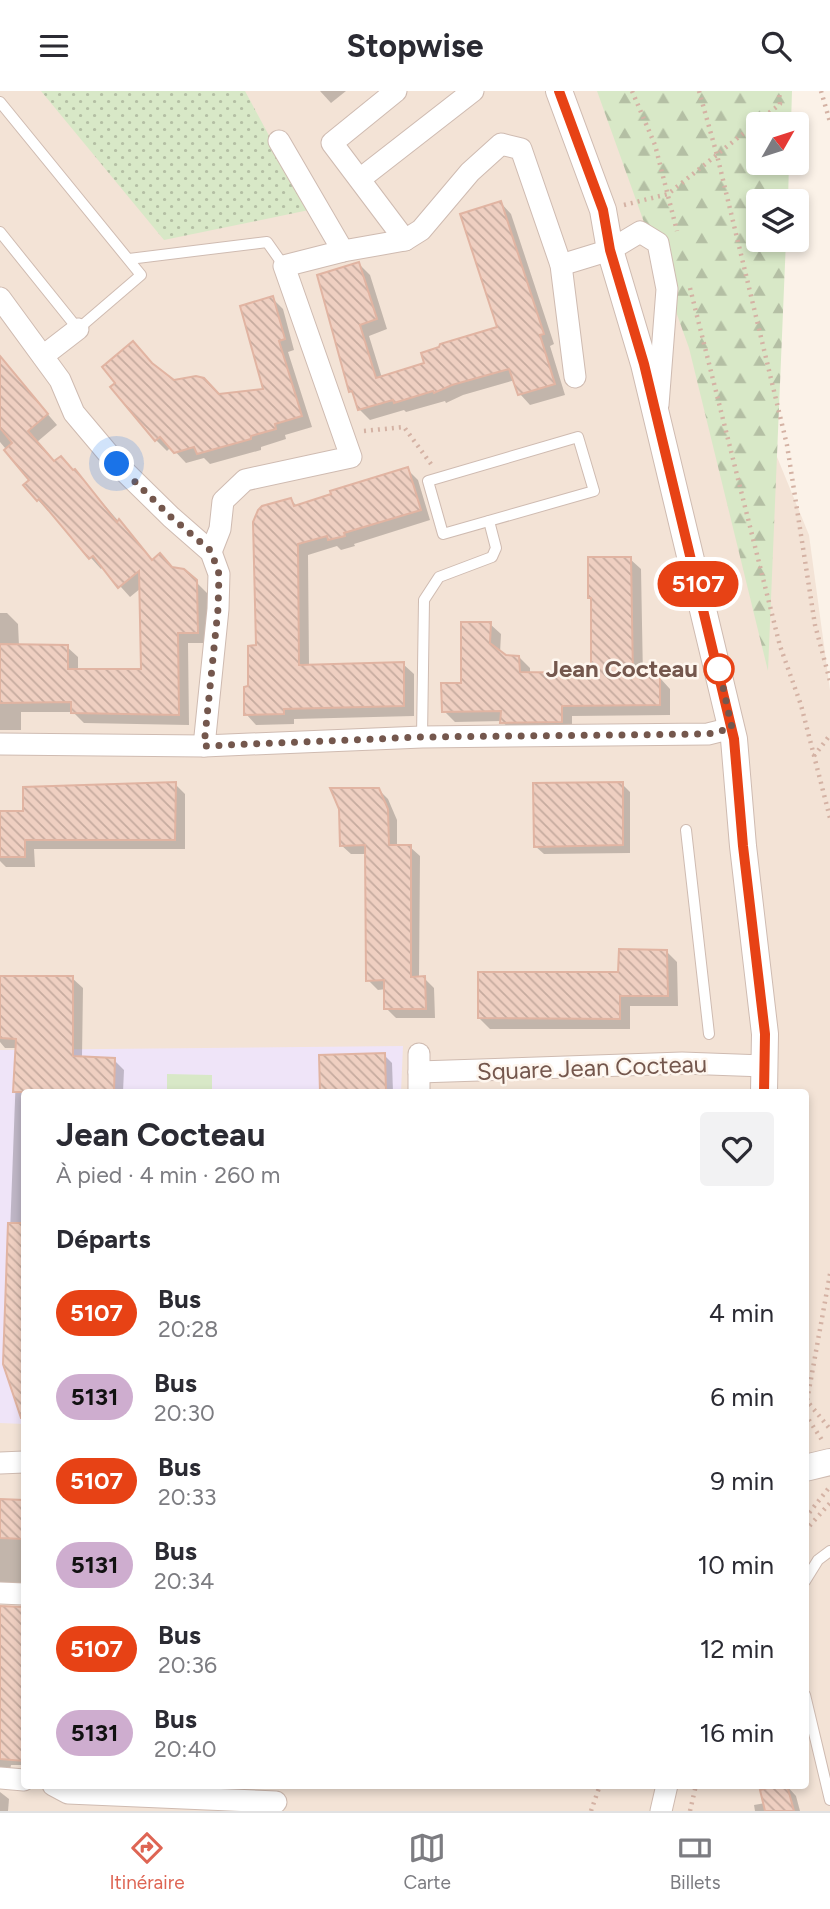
<!DOCTYPE html>
<html lang="fr">
<head>
<meta charset="utf-8">
<style>
	:root { --surface:#fff; --page:#f2f2f3; --text:#2b2b33; --muted:#7c7c81; --line:#e1e1e2; --accent:#de6554 }
	body { margin:0; font-family:Figtree,sans-serif; background:var(--page); color:var(--text); height:100vh; display:flex; flex-direction:column; font-size:26px; white-space:nowrap }
	* { box-sizing:border-box; margin:0 }
	p { font-size:23px; color:var(--muted) }
	.icon { flex:none; width:38px; height:38px; fill:none; stroke:currentColor; stroke-width:2; stroke-linecap:round; stroke-linejoin:round }
	.map { position:relative; flex:1; overflow:hidden }
	.panel { position:absolute; left:21px; top:998px; width:788px; height:700px; display:flex; flex-direction:column; background:var(--surface); border-radius:7px; box-shadow:0 4px 10px #0003 }
	.panel>* { flex:none }
	.badge { padding:0 14px; border-radius:23px; font-size:24px; line-height:46px }
	.needle { width:46px; rotate:51deg }
	.controls { position:absolute; left:746px; top:21px; display:grid; gap:14px }
	.controls a { display:grid; place-items:center; width:63px; height:63px; border-radius:7px; background:var(--surface); box-shadow:0 4px 10px #0003; font-size:35px }
	.you { position:absolute; width:35px; height:35px; margin:-18px; border:5px solid #fff; border-radius:50%; background:#1a73e8; box-shadow:0 0 0 10px #1a73e833 }
	.map>.badge { position:absolute; translate:-50% -50%; box-shadow:0 0 0 4px #fff }
	h2 { padding:0 35px; font-size:26px; line-height:63px }
	.round { display:grid; place-items:center; flex:none; width:74px; height:74px; border-radius:7px; background:var(--page) }
	.overview { display:flex; align-items:center; justify-content:space-between; height:119px; padding:0 35px }
	h1 { font-size:33px; font-weight:700; line-height:52px }
	ul { padding:0; list-style:none }
	li { display:flex; align-items:center; gap:21px; height:84px; padding:0 35px }
	li div { flex:1 }
	li b { display:block; font-size:26px }
	li em { font-style:normal }
	li .badge { min-width:77px; font-weight:700; text-align:center }
	header { display:flex; justify-content:space-between; align-items:center; height:91px; padding:0 35px; background:var(--surface); font-size:32px; font-weight:700 }
	.tab-bar { display:flex; justify-content:space-around; align-items:center; height:98px; border-top:2px solid var(--line); background:var(--surface); font-size:19px; color:var(--muted) }
	.tab-bar a { display:grid; justify-items:center; gap:4px }
	.tab-bar .selected { color:var(--accent) }
	.map>svg:first-child { display:block }
</style>
</head>
<body>
<header><svg class="icon" aria-label="menu" viewBox="0 0 24 24"><path d="M4 6h16M4 12h16M4 18h16"/></svg>Stopwise<svg class="icon" aria-label="search" viewBox="0 0 24 24"><circle cx="10" cy="10" r="6"/><path d="M15 15l6 6"/></svg></header>
<div class="map">
<svg width="830" height="1720" viewBox="0 0 830 1720">
	<defs>
		<pattern id="forest-firs" width="22" height="20" patternUnits="userSpaceOnUse" patternTransform="scale(1.75)"><rect width="22" height="20" fill="#d8e8c7"/><path d="M5 1l3.5 6h-7zM16 11l3.5 6h-7z" fill="#b4bfa4"/></pattern>
		<pattern id="park-dots" width="8" height="8" patternUnits="userSpaceOnUse" patternTransform="scale(1.75)"><rect width="8" height="8" fill="#d8e8c7"/><path d="M2 2h.1M6 6h.1" fill="none" stroke="#b4bfa4" stroke-width="1.8" stroke-linecap="round"/></pattern>
		<pattern id="building-back-hatch" width="6" height="6" patternUnits="userSpaceOnUse" patternTransform="scale(1.75)"><rect width="6" height="6" fill="#efcfc1"/><path d="M-1 5l2 2M0 0l6 6M5-1l2 2" fill="none" stroke="#c6ab9f"/></pattern>
	</defs>
	<rect width="100%" height="100%" fill="#fbf2e8"/>
	<path fill="#f3e3d6" fill-rule="evenodd" d="M 0,0 L 605,0 L 640,31 L 809,444 L 830,599 L 830,1720 L 0,1720 ZM 24,1001 L 805,1001 L 805,1694 L 24,1694 Z"/>
	<polygon fill="#efe4f8" points="403,955 401,1001 24,1001 24,1333 0,1332 0,959"/>
	<polygon fill="#d8e8c7" points="167,983 212,984 212,1001 167,1001"/>
	<polygon fill="url(#forest-firs)" points="597,0 792,0 791,33 758,33 758,72 789,72 788,110 758,110 758,149 786,149 768,580 689,257"/>
	<polygon fill="url(#park-dots)" points="41,0 245,0 309,119 164,149"/>
	<g fill="#0003">
		<polygon points="320,0 346,0 331,12"/>
		<polygon points="501,112 511,123 554,253 550,255 565,304 530,314 520,303 515,289 463,304 446,312 445,310 406,321 404,319 370,329 359,318 355,304 350,300 359,173 370,184 387,238 369,245 382,287 426,273 499,237"/>
		<polygon points="272,207 283,218 294,259 288,261 312,336 285,344 286,348 261,356 261,359 210,373 204,367 186,372 171,356 167,360 156,349 156,277 174,291 219,305 265,299"/>
		<polygon points="9,278 57,334 37,351 55,372 75,380 153,470 196,491 207,502 208,552 188,552 189,634 84,632 73,621 21,621 21,639 0,639 0,522 7,522 18,533 19,555 67,556 78,566 78,580 142,579 141,497 130,506 103,476 101,478 91,467 50,418 48,420 38,409 32,389 0,351 0,286"/>
		<polygon points="407,378 418,389 430,429 354,453 355,455 341,459 337,455 308,464 309,575 403,573 414,583 414,625 294,628 294,633 256,634 246,623 258,556 291,409 298,416"/>
		<polygon points="630,468 641,478 643,587 660,587 670,598 670,624 572,625 572,641 513,642 502,630 455,631 444,620 462,593 490,533 501,543 500,562 505,566 519,566 530,577 530,583 592,583 593,509 590,506"/>
		<polygon points="175,693 185,703 185,758 34,758 35,776 6,776 0,770 0,722 25,721"/>
		<polygon points="622,693 630,701 630,762 544,763 535,755"/>
		<polygon points="378,698 388,708 397,729 397,756 410,756 420,765 419,887 424,887 434,897 435,927 396,927 386,917 386,898 378,899 368,889 367,763 351,763 341,754"/>
		<polygon points="666,860 677,871 678,915 630,915 630,938 490,938 479,927 620,883"/>
		<polygon points="0,887 72,887 83,897 82,967 114,969 124,979 123,1001 24,1001 24,1302 21,1302 5,1273 17,957 5,957 0,951"/>
		<polygon points="384,964 392,972 393,1001 321,1001"/>
		<polygon points="683,998 727,998 731,1001 683,1001"/>
		<polygon points="0,1410 24,1411 24,1495 0,1493"/>
		<polygon points="0,1516 24,1517 24,1674 11,1674 10,1679 0,1681"/>
		<polygon points="128,1694 188,1694 188,1699 131,1696"/>
		<polygon points="786,1694 796,1705 800,1720 755,1720 754,1714 765,1712"/>
		<polygon points="0,1701 9,1708 8,1720 0,1720"/>
	</g>
	<g fill="url(#building-back-hatch)" stroke="#e1b4a2" stroke-width="2">
		<polygon points="501,110 544,243 540,244 555,293 518,304 509,278 452,294 434,302 433,300 394,312 393,309 358,319 352,300 349,301 317,184 359,171 377,228 360,234 376,287 424,272 421,262 439,256 440,253 497,236 460,123"/>
		<polygon points="273,205 285,248 279,250 302,325 275,333 276,338 251,345 251,348 197,363 194,356 174,362 160,346 155,350 110,296 115,292 102,276 133,250 152,272 174,289 196,285 204,287 219,303 263,298 240,215"/>
		<polygon points="0,265 48,323 28,340 54,370 61,365 73,379 75,378 117,431 119,428 152,469 160,462 172,476 184,478 197,489 198,542 178,542 179,624 71,622 71,611 0,612 0,553 68,554 68,578 141,578 139,480 118,497 93,465 89,468 39,408 37,410 23,394 29,389 4,359 12,352 0,337"/>
		<polygon points="408,376 421,419 344,442 345,445 328,449 327,445 298,453 299,574 404,571 404,615 284,618 284,623 244,624 244,596 248,595 248,555 256,554 253,431 258,419 262,415 291,407 294,415 331,403 330,400"/>
		<polygon points="588,466 631,466 633,585 660,585 660,614 562,615 562,631 500,632 501,620 442,621 441,592 461,592 461,531 491,531 490,552 506,564 519,565 520,581 591,582 591,507 588,507"/>
		<polygon points="176,691 175,749 25,749 25,766 0,766 0,720 23,720 23,696"/>
		<polygon points="623,691 623,754 534,756 533,692"/>
		<polygon points="330,697 379,697 388,718 389,754 411,754 411,886 425,885 426,918 384,918 384,889 366,890 365,754 340,755 339,718"/>
		<polygon points="619,858 667,859 668,905 620,905 620,928 478,927 478,881 618,881"/>
		<polygon points="0,885 73,885 73,965 115,967 114,1001 13,1001 16,948 0,947"/>
		<polygon points="385,962 386,1001 320,1001 319,964"/>
		<polygon points="8,1132 24,1132 24,1327 21,1327 3,1273"/>
		<polygon points="0,1408 24,1409 24,1448 0,1447"/>
		<polygon points="0,1515 24,1516 24,1670 0,1668"/>
		<polygon points="779,1694 787,1694 794,1720 765,1720 760,1699"/>
	</g>
	<g fill="none" stroke-linecap="round" stroke-linejoin="round">
		<defs>
			<g id="service">
				<polyline points="0,11 141,184 78,238 0,141"/>
				<polyline points="129,168 267,151 284,175"/>
				<polygon points="578,346 594,400 443,443 428,390"/>
				<polyline points="422,646 424,509 439,486 492,466 496,457 489,430"/>
				<polyline points="686,739 709,943"/>
				<polyline points="805,1490 818,1469 830,1460"/>
				<polyline points="805,1604 830,1709"/>
			</g>
			<g id="minor">
				<polyline points="396,0 332,52 405,149"/>
				<polyline points="279,50 343,160"/>
				<polyline points="360,88 473,0"/>
				<polyline points="561,174 610,159 640,141 658,152 667,198 658,314"/>
				<polyline points="0,207 60,289 74,322 117,373 171,426 211,461 219,483 218,518 204,655"/>
				<polyline points="43,265 78,238"/>
				<polyline points="211,461 220,438 223,410 245,389 351,366 284,175 343,160 405,149 421,139 470,81 501,53 521,58 561,174 575,286"/>
				<polyline points="0,653 204,655 422,646 708,643 732,637"/>
				<polyline points="419,963 419,1001"/>
				<polyline points="419,981 682,972 765,975"/>
				<polyline points="0,1372 24,1371"/>
				<polyline points="0,1502 24,1503"/>
				<polyline points="0,1687 24,1689"/>
				<polyline points="53,1694 68,1702 276,1711"/>
				<polyline points="661,1720 667,1694"/>
			</g>
			<g id="tertiary">
				<polyline points="559,0 603,119 610,159 644,273 734,648 743,755 765,943 764,1001"/>
				<polyline points="805,1377 830,1371"/>
			</g>
		</defs>
		<use href="#service" stroke="#cfbbb1" stroke-width="12"/>
		<use href="#minor" stroke="#cfbbb1" stroke-width="23"/>
		<use href="#tertiary" stroke="#cfbbb1" stroke-width="28"/>
		<g stroke="#d4b2a4" stroke-width="4.5" stroke-dasharray="2 5" stroke-linecap="butt">
			<polyline points="632,0 655,54 677,140"/>
			<polyline points="699,0 717,64 787,354 815,534 830,590"/>
			<polyline points="821,0 830,31"/>
			<polyline points="624,114 668,103 780,13 779,0"/>
			<polyline points="690,197 780,555 801,614 830,727"/>
			<polyline points="364,340 404,336 431,373"/>
			<polyline points="814,665 830,644"/>
			<polyline points="830,1183 807,1310 830,1338"/>
			<polyline points="805,1323 822,1349"/>
			<polyline points="805,1427 828,1398"/>
			<polyline points="805,1440 830,1412"/>
			<polyline points="591,1720 600,1694"/>
			<polyline points="690,1720 696,1694"/>
		</g>
		<use href="#service" stroke="#fff" stroke-width="10"/>
		<use href="#minor" stroke="#fff" stroke-width="21"/>
		<use href="#tertiary" stroke="#fff" stroke-width="26"/>
	</g>
	<g fill="none" stroke-linecap="round" stroke-linejoin="round">
		<defs>
			<polyline id="line" points="559,0 603,119 610,159 644,273 734,648 743,755 765,943 764,1001"/>
		</defs>
		<use href="#line" stroke="#fff" stroke-width="16"/>
		<use href="#line" stroke="#e74215" stroke-width="10"/>
		<polyline stroke="#74574d" stroke-width="7" stroke-dasharray="0 12.6" points="117,373 171,426 211,460 219,483 218,518 204,655 422,646 708,643 732,637 719,578"/>
	</g>
	<circle fill="#fff" stroke="#e74215" stroke-width="3.5" cx="719" cy="578" r="14"/>
	<g text-anchor="middle" stroke-width="5" stroke-linejoin="round" paint-order="stroke">
		<g font-size="24" font-weight="bold" fill="#74574d" stroke="#fef6ee" text-anchor="end">
			<text x="698" y="586">Jean Cocteau</text>
		</g>
		<g font-size="24" fill="#74574d" stroke="#fef6ee">
			<text transform="translate(592 977) rotate(-2)" y="8">Square Jean Cocteau</text>
		</g>
	</g>
</svg>
<div class="controls">
<a><svg class="needle" viewBox="-14 -14 28 28"><path d="M0-13l5 13h-10z" fill="#e53935"/><path d="M0 13l5-13h-10z" fill="#7c7c81"/></svg></a>
<a><svg class="icon" aria-label="layers" viewBox="0 0 24 24"><path d="M12 4l9 5-9 5-9-5zM3 14l9 5 9-5"/></svg></a>
</div>
<div class="you" style="left:117px;top:373px"></div>
<b class="badge" style="left:698px;top:493px;background:#e74215;color:#fff">5107</b>
<section class="panel">
<div class="overview"><div><h1>Jean Cocteau</h1><p>À pied · 4 min · 260 m</p></div><a class="round"><svg class="icon" aria-label="heart" viewBox="0 0 24 24"><path d="M12 20l-8-8c-3-5 5-10 8-4 3-6 11-1 8 4z"/></svg></a></div>
<h2>Départs</h2>
<ul>
<li><span class="badge" style="background:#e74215;color:#fff">5107</span><div><b>Bus</b><p>20:28</p></div><em>4 min</em></li>
<li><span class="badge" style="background:#ceadcf;color:#111">5131</span><div><b>Bus</b><p>20:30</p></div><em>6 min</em></li>
<li><span class="badge" style="background:#e74215;color:#fff">5107</span><div><b>Bus</b><p>20:33</p></div><em>9 min</em></li>
<li><span class="badge" style="background:#ceadcf;color:#111">5131</span><div><b>Bus</b><p>20:34</p></div><em>10 min</em></li>
<li><span class="badge" style="background:#e74215;color:#fff">5107</span><div><b>Bus</b><p>20:36</p></div><em>12 min</em></li>
<li><span class="badge" style="background:#ceadcf;color:#111">5131</span><div><b>Bus</b><p>20:40</p></div><em>16 min</em></li>
</ul>
</section>
</div>
<nav class="tab-bar">
<a class="selected"><svg class="icon" aria-label="directions" viewBox="0 0 24 24"><path d="M12 3l9 9-9 9-9-9zM9 14v-3h6M13 9l2 2-2 2"/></svg>Itinéraire</a>
<a><svg class="icon" aria-label="map" viewBox="0 0 24 24"><path d="M3 6l6-2 6 2 6-2v14l-6 2-6-2-6 2zM9 4v14M15 6v14"/></svg>Carte</a>
<a><svg class="icon" aria-label="tickets" viewBox="0 0 24 24"><path d="M3 7h18v10H3zM15 7v10"/></svg>Billets</a>
</nav>
</body>
</html>
